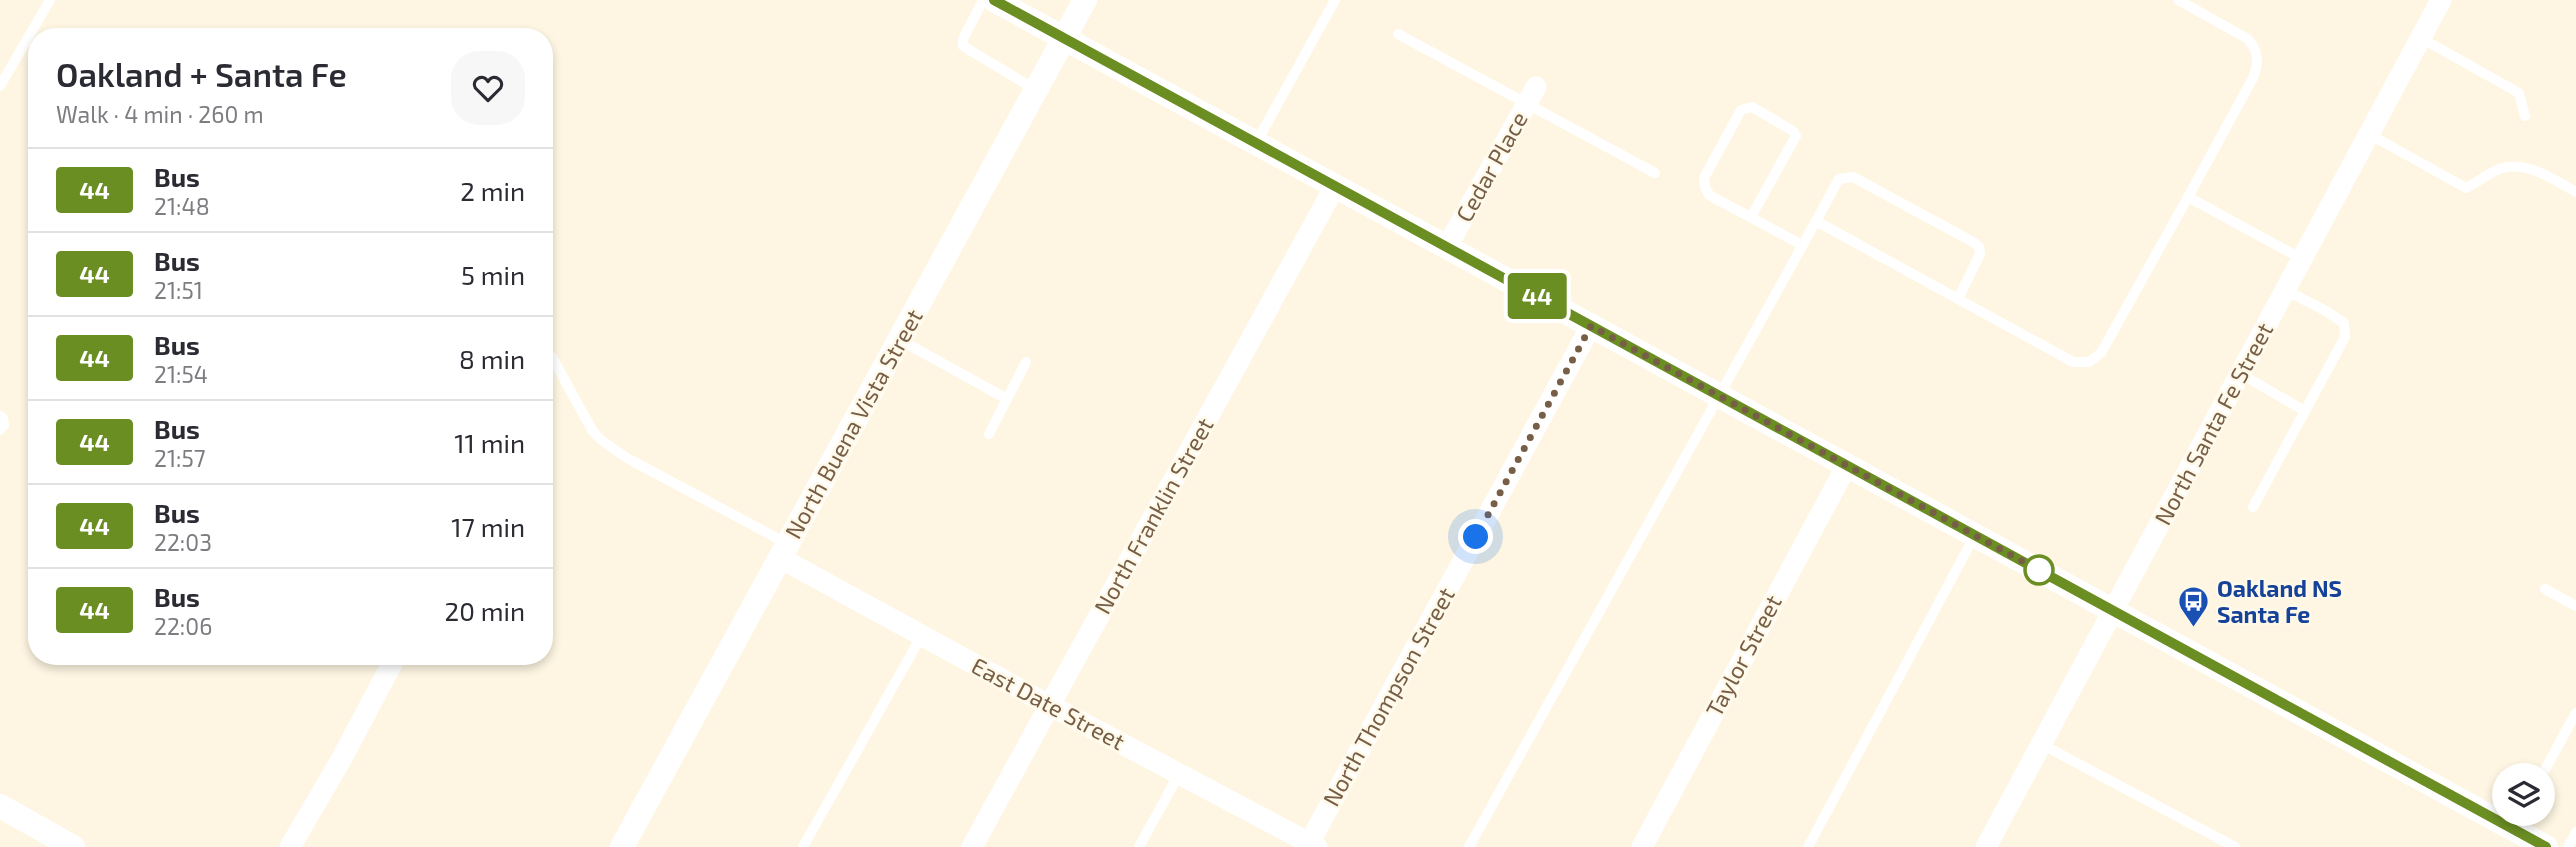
<!DOCTYPE html>
<html lang="en">
<head>
<meta charset="utf-8">
<style>
	:root { --surface:#fff; --page:#f7f7f7; --text:#2b2b33; --muted:#7c7c81; --line:#e1e1e2 }
	body { margin:0; font-family:"Exo 2",sans-serif; background:var(--page); color:var(--text); height:100vh; display:flex; flex-direction:column; font-size:26px; white-space:nowrap }
	* { box-sizing:border-box; margin:0 }
	p { font-size:23px; color:var(--muted) }
	.icon { flex:none; width:38px; height:38px; fill:none; stroke:currentColor; stroke-width:2; stroke-linecap:round; stroke-linejoin:round }
	.map { position:relative; flex:1; overflow:hidden }
	.sheet { position:absolute; left:28px; top:28px; width:525px; height:637px; display:flex; flex-direction:column; background:var(--surface); border-radius:28px; box-shadow:0 4px 10px #0003 }
	.sheet>* { flex:none }
	.badge { padding:0 14px; border-radius:5px; font-size:24px; line-height:46px }
	.fabs { position:absolute; left:2492px; top:763px; display:grid; gap:14px }
	.fabs a { display:grid; place-items:center; width:63px; height:63px; border-radius:50%; background:var(--surface); box-shadow:0 4px 10px #0003; font-size:35px }
	.you { position:absolute; width:35px; height:35px; margin:-18px; border:5px solid #fff; border-radius:50%; background:#1a73e8; box-shadow:0 0 0 10px #1a73e833 }
	.map>.badge { position:absolute; translate:-50% -50%; box-shadow:0 0 0 4px #fff }
	.round { display:grid; place-items:center; flex:none; width:74px; height:74px; border-radius:28px; background:var(--page) }
	.headline { display:flex; align-items:center; justify-content:space-between; height:119px; padding:0 28px }
	h1 { font-size:33px; font-weight:600; line-height:52px }
	ul { padding:0; list-style:none }
	li { display:flex; align-items:center; gap:21px; height:84px; padding:0 28px; border-top:2px solid var(--line) }
	li div { flex:1 }
	li b { display:block; font-size:26px }
	li em { font-style:normal }
	li .badge { min-width:77px; font-weight:700; text-align:center }
	.map>svg:first-child { display:block }
</style>
</head>
<body>
<div class="map">
<svg width="2576" height="847" viewBox="0 0 2576 847">
	<rect width="100%" height="100%" fill="#fef6e2"/>
	<g fill="none" stroke-linecap="round" stroke-linejoin="round">
		<g stroke="#fff" stroke-width="10">
			<polyline points="983,0 963,39 963,46 1036,90"/>
			<path d="M 2178,0 L 2248,39 C 2259,53 2259,62 2253,78 L 2188,197"/>
			<polyline points="1398,34 1655,173"/>
			<polyline points="2421,38 2519,93 2525,116"/>
			<polyline points="0,86 50,0"/>
			<path d="M 2369,134 L 2466,188 C 2477,182 2488,174 2499,169 C 2526,159 2554,180 2576,192"/>
			<polyline points="1256,143 1335,0"/>
			<polyline points="1751,217 1796,136 1793,131 1752,107 1741,110 1704,178 1705,187 1709,195 1802,245"/>
			<polyline points="1816,221 1839,179 1853,177 1975,243 1979,247 1980,254 1958,299"/>
			<polyline points="900,340 1007,399 1026,362"/>
			<polyline points="552,357 592,430 601,440 627,458 788,544"/>
			<polyline points="2241,374 2305,411 2345,337 2344,323 2326,311 2285,290"/>
			<polyline points="0,416 3,418 4,425 0,430"/>
			<polyline points="989,434 1007,399"/>
			<polyline points="2253,507 2305,411"/>
			<polyline points="2545,589 2576,606"/>
			<polyline points="2041,744 2235,847"/>
			<polyline points="2542,775 2576,713"/>
			<polyline points="803,847 922,635"/>
			<polyline points="1139,847 1179,774"/>
			<polyline points="1469,847 1816,221 2073,362 2089,362 2101,353 2188,197 2302,259"/>
			<polyline points="1808,847 1975,535"/>
			<polyline points="2568,847 2576,832"/>
		</g>
		<g stroke="#fff" stroke-width="21">
			<polyline points="1447,247 1536,87"/>
			<polyline points="780,558 1049,705 1317,847"/>
			<polyline points="290,847 342,758 396,656"/>
			<polyline points="972,847 1335,186"/>
			<polyline points="1307,847 1591,326"/>
			<polyline points="1642,847 1847,465"/>
			<polyline points="1986,847 2441,0"/>
		</g>
		<g stroke="#fff" stroke-width="24">
			<polyline points="994,0 2546,847"/>
			<polyline points="0,806 73,847"/>
			<polyline points="622,847 1085,0"/>
		</g>
	</g>
	<g fill="none" stroke-linecap="round" stroke-linejoin="round">
		<defs>
			<polyline id="line" points="994,0 2546,847"/>
		</defs>
		<use href="#line" stroke="#fff" stroke-width="16"/>
		<use href="#line" stroke="#6b8e23" stroke-width="10"/>
		<polyline stroke="#775e47" stroke-width="7" stroke-dasharray="0 12.6" points="1476,537 1591,326 2044,573 2039,570"/>
	</g>
	<defs>
		<symbol id="bus-pin" viewBox="-11 -11 22 30"><path d="M0 17L-7.5 6A9.5 9.5 0 1 1 7.5 6Z" fill="#1a4fb4" stroke="#fff9e9"/><path d="M-5-6H5V4H4V6H2V4H-2V6H-4V4H-5ZM-3.5-4V0h7V-4ZM-3.5 1.2v1.5H-2V1.2ZM2 1.2v1.5H3.5V1.2Z" fill="#fff"/></symbol>
	</defs>
	<g fill-rule="evenodd">
		<use href="#bus-pin" x="2176" y="584" width="35" height="47"/>
	</g>
	<circle fill="#fff" stroke="#6b8e23" stroke-width="3.5" cx="2039" cy="570" r="14"/>
	<g text-anchor="middle" stroke-width="5" stroke-linejoin="round" paint-order="stroke">
		<g font-size="23" fill="#775e47" stroke="#fff9e9">
			<text transform="translate(1492 167) rotate(-61)" y="8">Cedar Place</text>
			<text transform="translate(854 424) rotate(-61)" y="8">North Buena Vista Street</text>
			<text transform="translate(2214 424) rotate(-62)" y="8">North Santa Fe Street</text>
			<text transform="translate(1154 516) rotate(-61)" y="8">North Franklin Street</text>
			<text transform="translate(1744 656) rotate(-62)" y="8">Taylor Street</text>
			<text transform="translate(1389 697) rotate(-61)" y="8">North Thompson Street</text>
			<text transform="translate(1048 704) rotate(28)" y="8">East Date Street</text>
		</g>
		<g font-size="23" font-weight="bold" fill="#164399" stroke="#fff9e9" text-anchor="start">
			<text x="2217" y="597">Oakland NS<tspan x="2217" dy="26">Santa Fe</tspan></text>
		</g>
	</g>
</svg>
<div class="fabs">
<a><svg class="icon" aria-label="layers" viewBox="0 0 24 24"><path d="M12 4l9 5-9 5-9-5zM3 14l9 5 9-5"/></svg></a>
</div>
<div class="you" style="left:1476px;top:537px"></div>
<b class="badge" style="left:1537px;top:296px;background:#6b8e23;color:#fff">44</b>
<section class="sheet">
<div class="headline"><div><h1>Oakland + Santa Fe</h1><p>Walk · 4 min · 260 m</p></div><a class="round"><svg class="icon" aria-label="heart" viewBox="0 0 24 24"><path d="M12 20l-8-8c-3-5 5-10 8-4 3-6 11-1 8 4z"/></svg></a></div>
<ul>
<li><span class="badge" style="background:#6b8e23;color:#fff">44</span><div><b>Bus</b><p>21:48</p></div><em>2 min</em></li>
<li><span class="badge" style="background:#6b8e23;color:#fff">44</span><div><b>Bus</b><p>21:51</p></div><em>5 min</em></li>
<li><span class="badge" style="background:#6b8e23;color:#fff">44</span><div><b>Bus</b><p>21:54</p></div><em>8 min</em></li>
<li><span class="badge" style="background:#6b8e23;color:#fff">44</span><div><b>Bus</b><p>21:57</p></div><em>11 min</em></li>
<li><span class="badge" style="background:#6b8e23;color:#fff">44</span><div><b>Bus</b><p>22:03</p></div><em>17 min</em></li>
<li><span class="badge" style="background:#6b8e23;color:#fff">44</span><div><b>Bus</b><p>22:06</p></div><em>20 min</em></li>
</ul>
</section>
</div>
</body>
</html>
